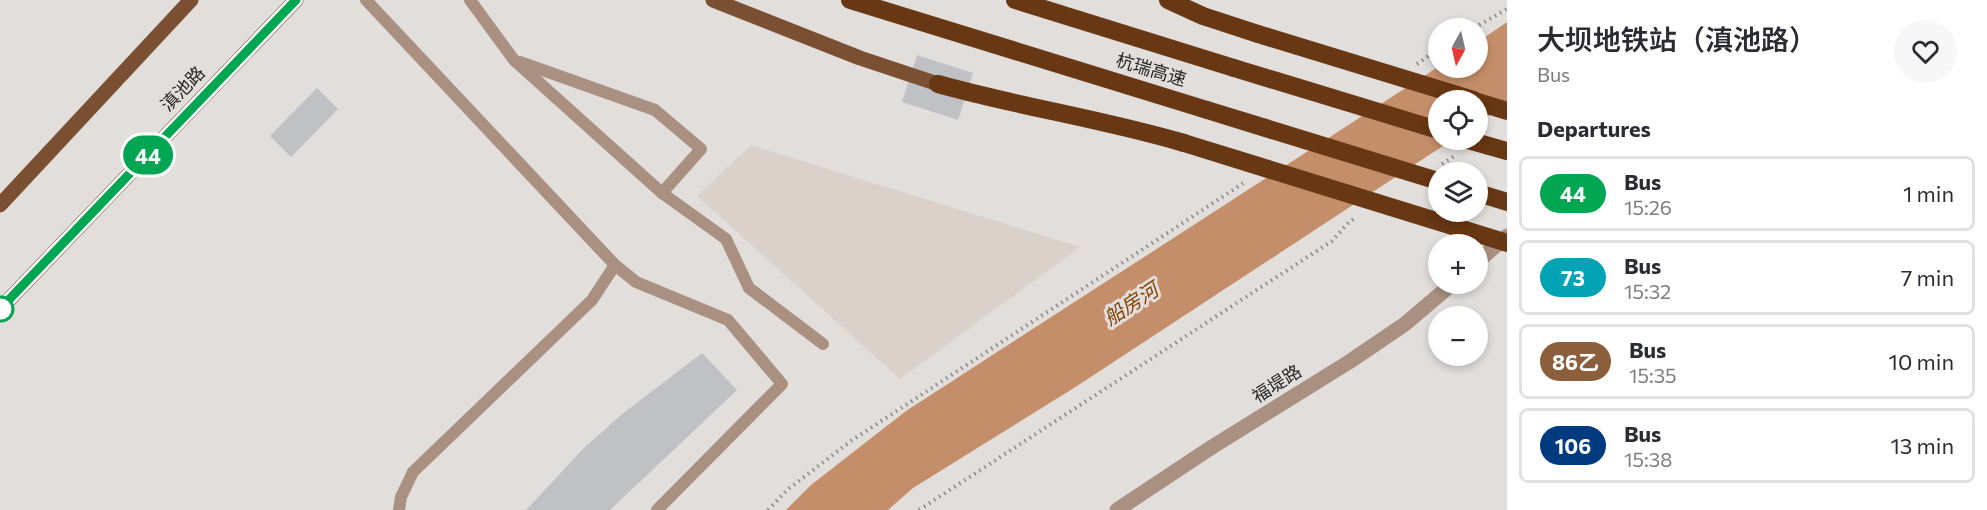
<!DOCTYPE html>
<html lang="en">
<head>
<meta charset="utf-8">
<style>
	:root { --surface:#fff; --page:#f7f7f7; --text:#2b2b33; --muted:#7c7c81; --line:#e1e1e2 }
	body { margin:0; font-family:Commissioner,"Noto Sans SC",sans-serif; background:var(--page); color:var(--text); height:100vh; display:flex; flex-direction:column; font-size:22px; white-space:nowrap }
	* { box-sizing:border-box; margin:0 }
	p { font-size:20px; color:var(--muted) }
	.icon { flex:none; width:33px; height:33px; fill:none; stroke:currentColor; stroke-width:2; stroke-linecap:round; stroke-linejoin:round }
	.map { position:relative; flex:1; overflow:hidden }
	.sheet { display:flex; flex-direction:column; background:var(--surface); width:480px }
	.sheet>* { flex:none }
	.badge { padding:0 12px; border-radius:20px; font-size:21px; line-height:39px }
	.needle { width:39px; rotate:188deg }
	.fabs { position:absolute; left:1428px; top:18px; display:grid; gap:12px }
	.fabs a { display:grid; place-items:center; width:60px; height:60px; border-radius:50%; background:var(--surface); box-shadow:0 3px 9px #0003; font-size:30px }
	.map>.badge { position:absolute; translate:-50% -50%; box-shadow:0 0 0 3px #fff }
	h2 { padding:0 30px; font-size:22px; line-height:54px }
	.round { display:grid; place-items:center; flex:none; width:63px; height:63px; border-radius:32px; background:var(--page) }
	.summary { display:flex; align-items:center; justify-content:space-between; height:102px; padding:0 30px }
	h1 { font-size:28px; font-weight:600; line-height:45px }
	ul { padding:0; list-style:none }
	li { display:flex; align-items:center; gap:18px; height:75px; margin:0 12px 9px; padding:0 18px; border:3px solid var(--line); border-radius:9px }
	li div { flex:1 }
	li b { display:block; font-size:22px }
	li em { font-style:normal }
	li .badge { min-width:66px; font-weight:700; text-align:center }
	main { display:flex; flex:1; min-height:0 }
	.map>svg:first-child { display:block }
</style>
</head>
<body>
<main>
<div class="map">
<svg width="1507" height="510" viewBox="0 0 1507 510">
	<rect width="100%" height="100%" fill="#e1dedc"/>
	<polygon fill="#dad1cb" points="751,145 1080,247 900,379 697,196"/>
	<polygon fill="#c58e6a" points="1507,22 1507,104 1478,123 1478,100 1438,100 1438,140 1452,140 1077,386 913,488 888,510 786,510 811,485 906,411 1438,67 1478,68 1478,42"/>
	<g fill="#bfc1c4">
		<polygon points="917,55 973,73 958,120 902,102"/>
		<polygon points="317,88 338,109 291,157 270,136"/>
		<polygon points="702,353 737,390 610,510 526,510 583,449 621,415"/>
	</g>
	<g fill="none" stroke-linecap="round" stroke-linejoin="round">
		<g stroke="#8b8988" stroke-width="4" stroke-dasharray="1.5 4.5" stroke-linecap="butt">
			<polyline points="1474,28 1507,9"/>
			<polyline points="1417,64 1438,49"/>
			<polyline points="1442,164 1456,155"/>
			<polyline points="768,510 787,490 851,441 1245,182"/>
			<polyline points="919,510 1332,241 1349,222 1357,217"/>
		</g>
		<g stroke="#a99081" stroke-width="12">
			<polyline points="366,0 615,265 636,282 728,320 782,384 657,510"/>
			<polyline points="470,0 514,60 662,193 726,239 749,288 823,344"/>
			<polyline points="520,62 655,110 701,149 662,193"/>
			<polyline points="399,510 401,497 413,472 592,300 615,265"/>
		</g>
		<g stroke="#a99081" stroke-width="15">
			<polyline points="1478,261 1507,236"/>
			<polyline points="1117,510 1212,447 1349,362 1405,324 1452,284"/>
		</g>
		<g stroke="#7a4f32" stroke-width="15">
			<polyline points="713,0 860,58 938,84"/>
			<polyline points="0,205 191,0"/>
			<polyline points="0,309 296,0"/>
		</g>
		<g stroke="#683713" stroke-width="18">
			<polyline points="850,0 1207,110"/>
			<polyline points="1015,0 1234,68"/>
			<polyline points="1168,0 1203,16 1258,34"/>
			<path d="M 938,84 C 1020,107 1103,119 1184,143"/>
			<polyline points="1478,102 1507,111"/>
			<polyline points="1478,193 1507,202"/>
		</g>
		<g stroke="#683713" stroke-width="18">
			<polyline points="1258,34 1474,100"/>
			<polyline points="1234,68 1438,130"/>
			<polyline points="1207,110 1438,181"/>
			<polyline points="1468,140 1507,151"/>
			<polyline points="1184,143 1507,243"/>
		</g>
	</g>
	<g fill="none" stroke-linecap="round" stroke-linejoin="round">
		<defs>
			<polyline id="line" points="0,309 296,0"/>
		</defs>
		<use href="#line" stroke="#fff" stroke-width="14"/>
		<use href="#line" stroke="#00a651" stroke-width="9"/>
	</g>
	<circle fill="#fff" stroke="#00a651" stroke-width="3" cx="1" cy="309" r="12"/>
	<g text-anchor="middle" stroke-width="6" stroke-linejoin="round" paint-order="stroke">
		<g font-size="18" fill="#282727" stroke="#e1dedc">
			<text transform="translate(1151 70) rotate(17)" y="6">杭瑞高速</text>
			<text transform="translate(183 89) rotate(-46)" y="6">滇池路</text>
			<text transform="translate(1277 384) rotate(-32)" y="6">福堤路</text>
		</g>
		<g font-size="20" font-style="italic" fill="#844000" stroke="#e1dedc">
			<text transform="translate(1131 304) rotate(-33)" y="7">船房河</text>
		</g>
	</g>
</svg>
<div class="fabs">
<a><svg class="needle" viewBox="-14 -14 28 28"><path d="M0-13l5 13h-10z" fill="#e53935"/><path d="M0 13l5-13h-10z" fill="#7c7c81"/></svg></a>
<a><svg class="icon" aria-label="locate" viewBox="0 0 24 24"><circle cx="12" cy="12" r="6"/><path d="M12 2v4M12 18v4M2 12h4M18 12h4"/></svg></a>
<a><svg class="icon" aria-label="layers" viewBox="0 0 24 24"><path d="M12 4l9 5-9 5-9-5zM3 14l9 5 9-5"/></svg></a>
<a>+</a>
<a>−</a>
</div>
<b class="badge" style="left:148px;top:155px;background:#00a651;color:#fff">44</b>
</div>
<section class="sheet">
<div class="summary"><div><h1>大坝地铁站（滇池路）</h1><p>Bus</p></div><a class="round"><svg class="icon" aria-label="heart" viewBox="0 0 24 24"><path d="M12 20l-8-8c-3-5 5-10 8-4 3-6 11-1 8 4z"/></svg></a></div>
<h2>Departures</h2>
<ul>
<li><span class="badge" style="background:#00a651;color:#fff">44</span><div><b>Bus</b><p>15:26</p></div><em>1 min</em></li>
<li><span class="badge" style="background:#00a3b4;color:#fff">73</span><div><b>Bus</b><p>15:32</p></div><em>7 min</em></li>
<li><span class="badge" style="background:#8b5e3c;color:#fff">86乙</span><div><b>Bus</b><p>15:35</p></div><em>10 min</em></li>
<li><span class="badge" style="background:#003b80;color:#fff">106</span><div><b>Bus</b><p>15:38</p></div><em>13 min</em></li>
</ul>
</section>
</main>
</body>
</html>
